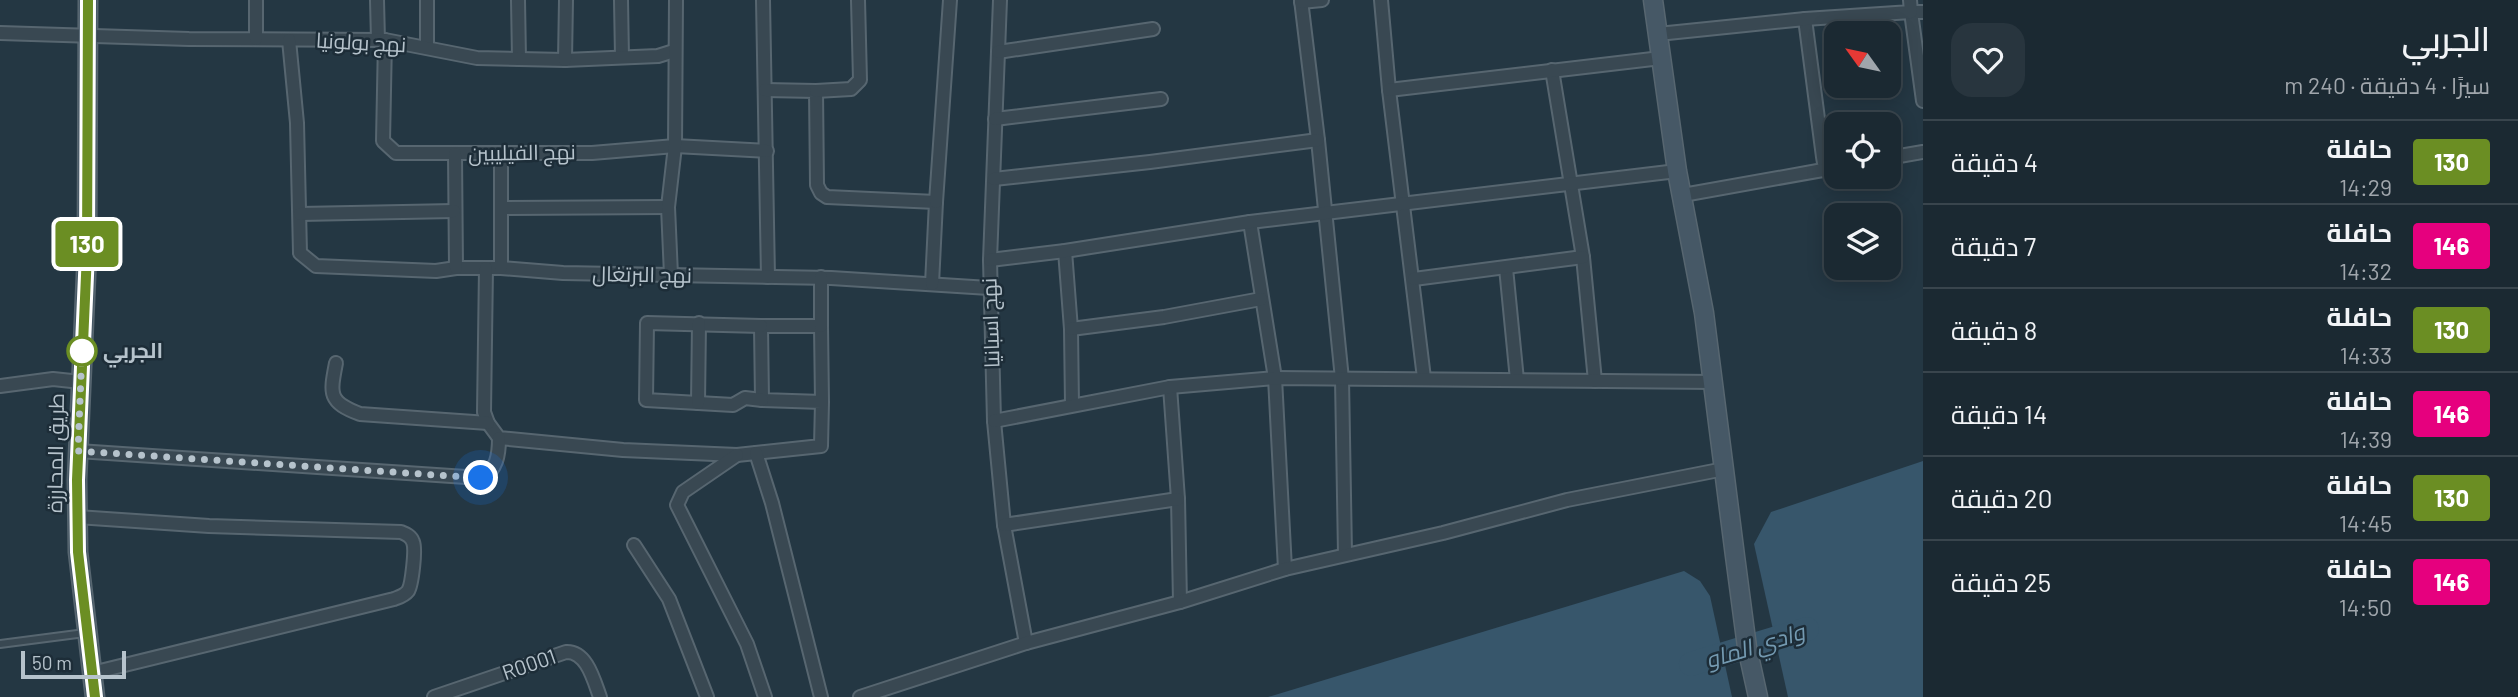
<!DOCTYPE html>
<html lang="ar">
<head>
<meta charset="utf-8">
<style>
	:root { --surface:#1b2932; --page:#28353e; --text:#f1f3f6; --muted:#a0a6ac; --line:#39454d }
	body { margin:0; font-family:Barlow,Cairo,sans-serif; background:var(--page); color:var(--text); direction:rtl; height:100vh; display:flex; flex-direction:column; font-size:26px; white-space:nowrap }
	* { box-sizing:border-box; margin:0 }
	p { font-size:23px; color:var(--muted) }
	.icon { flex:none; width:38px; height:38px; fill:none; stroke:currentColor; stroke-width:2; stroke-linecap:round; stroke-linejoin:round }
	.map { position:relative; flex:1; overflow:hidden; direction:ltr }
	.drawer { display:flex; flex-direction:column; background:var(--surface); width:595px }
	.drawer>* { flex:none }
	.badge { padding:0 14px; border-radius:5px; font-size:24px; line-height:46px }
	.needle { width:46px; rotate:303deg }
	.controls { position:absolute; left:1824px; top:21px; display:grid; gap:14px }
	.controls a { display:grid; place-items:center; width:77px; height:77px; border-radius:14px; background:var(--surface); box-shadow:0 4px 18px #0003,0 0 0 2px var(--line); font-size:35px }
	.scale { position:absolute; left:21px; bottom:18px; width:105px; box-sizing:border-box; padding-left:7px; border:4px solid #b6c3cc; border-top:0; font-size:19px; line-height:24px; white-space:nowrap; color:#b6c3cc; -webkit-text-stroke:5px #1d2d38; paint-order:stroke }
	.you { position:absolute; width:35px; height:35px; margin:-18px; border:5px solid #fff; border-radius:50%; background:#1a73e8; box-shadow:0 0 0 10px #1a73e833 }
	.map>.badge { position:absolute; translate:-50% -50%; box-shadow:0 0 0 4px #fff }
	.round { display:grid; place-items:center; flex:none; width:74px; height:74px; border-radius:21px; background:var(--page) }
	.head { display:flex; align-items:center; justify-content:space-between; height:119px; padding:0 28px }
	h1 { font-size:33px; font-weight:600; line-height:52px }
	ul { padding:0; list-style:none }
	li { display:flex; align-items:center; gap:21px; height:84px; padding:0 28px; border-top:2px solid var(--line) }
	li div { flex:1 }
	li b { display:block; font-size:26px }
	li em { font-style:normal }
	li .badge { min-width:77px; font-weight:700; text-align:center }
	main { display:flex; flex:1; min-height:0 }
	.map>svg:first-child { display:block }
</style>
</head>
<body>
<main>
<section class="drawer">
<div class="head"><div><h1>الجربي</h1><p>سيرًا · 4 دقيقة · 240 m</p></div><a class="round"><svg class="icon" aria-label="heart" viewBox="0 0 24 24"><path d="M12 20l-8-8c-3-5 5-10 8-4 3-6 11-1 8 4z"/></svg></a></div>
<ul>
<li><span class="badge" style="background:#6b8e23;color:#fff">130</span><div><b>حافلة</b><p>14:29</p></div><em>4 دقيقة</em></li>
<li><span class="badge" style="background:#e6007e;color:#fff">146</span><div><b>حافلة</b><p>14:32</p></div><em>7 دقيقة</em></li>
<li><span class="badge" style="background:#6b8e23;color:#fff">130</span><div><b>حافلة</b><p>14:33</p></div><em>8 دقيقة</em></li>
<li><span class="badge" style="background:#e6007e;color:#fff">146</span><div><b>حافلة</b><p>14:39</p></div><em>14 دقيقة</em></li>
<li><span class="badge" style="background:#6b8e23;color:#fff">130</span><div><b>حافلة</b><p>14:45</p></div><em>20 دقيقة</em></li>
<li><span class="badge" style="background:#e6007e;color:#fff">146</span><div><b>حافلة</b><p>14:50</p></div><em>25 دقيقة</em></li>
</ul>
</section>
<div class="map">
<svg width="1923" height="697" viewBox="0 0 1923 697">
	<rect width="100%" height="100%" fill="#243743"/>
	<g fill="#37566b">
		<polygon points="1923,461 1923,697 1788,697 1754,544 1771,512"/>
		<polygon points="1684,571 1700,581 1710,596 1732,697 1268,697"/>
	</g>
	<g fill="none" stroke-linecap="round" stroke-linejoin="round">
		<polyline stroke="#37566b" stroke-width="24" points="1691,664 1807,629"/>
		<defs>
			<polyline id="lane" points="0,644 85,633"/>
			<g id="street">
				<polyline points="377,0 378,40"/>
				<polyline points="427,0 427,47"/>
				<polyline points="518,0 519,59"/>
				<polyline points="621,0 622,57"/>
				<polyline points="763,0 768,277"/>
				<polyline points="1000,0 990,260 994,421 1004,525 1026,643"/>
				<polyline points="1301,0 1318,140 1342,379 1345,554"/>
				<polyline points="1381,0 1389,90 1424,378"/>
				<polyline points="1301,2 1322,0"/>
				<polyline points="1923,12 1911,12 1923,101"/>
				<polyline points="1805,19 1823,157 1824,163 1833,168"/>
				<polyline points="0,33 189,39 385,40 477,58 565,60 658,56 674,51"/>
				<polyline points="1658,34 1805,19 1911,12 1910,0"/>
				<polyline points="256,39 256,0"/>
				<polyline points="289,40 297,123 300,253 316,266 436,271 456,268 501,268 563,273 831,278 989,288"/>
				<polyline points="385,40 383,141 396,153 592,153 675,146 767,151"/>
				<polyline points="998,52 1153,29"/>
				<polyline points="565,60 566,0"/>
				<polyline points="1552,70 1583,257 1595,381"/>
				<polyline points="765,90 816,91 817,185 821,193 827,197 936,202 932,284"/>
				<polyline points="1389,90 1661,58"/>
				<polyline points="816,91 851,89 860,80 858,0"/>
				<polyline points="995,119 1161,99"/>
				<polyline points="455,154 456,268"/>
				<polyline points="1888,158 1923,152"/>
				<polyline points="994,179 1150,162 1318,140"/>
				<polyline points="1683,195 1834,168"/>
				<polyline points="936,202 950,0"/>
				<polyline points="502,208 668,207"/>
				<polyline points="300,214 454,211"/>
				<polyline points="1250,222 1275,378 1285,569"/>
				<polyline points="1065,251 1071,329 1072,405"/>
				<polyline points="990,260 1065,251 1250,222 1677,171"/>
				<polyline points="486,268 484,412 488,423 499,438 623,450 737,455 821,446 822,402 762,400 761,326 821,326 822,402"/>
				<polyline points="501,268 501,154"/>
				<polyline points="1506,268 1517,380"/>
				<polyline points="671,275 668,207 675,146 676,0"/>
				<polyline points="1414,279 1583,257"/>
				<polyline points="761,326 647,323 646,400 733,405 745,398 762,400"/>
				<polyline points="821,326 821,277"/>
				<polyline points="1071,329 1164,317 1261,299"/>
				<path d="M 336,363 C 330,394 328,402 360,414 L 488,423"/>
				<polyline points="0,386 53,379 81,382"/>
				<polyline points="1170,387 1178,499 1180,602"/>
				<polyline points="698,403 699,323"/>
				<polyline points="994,421 1170,387 1275,378 1714,382"/>
				<path d="M 78,451 L 481,478 C 497,471 499,454 499,438"/>
				<polyline points="756,453 772,503 821,697"/>
				<polyline points="737,455 683,492 677,505 747,644 765,697"/>
				<path d="M 77,517 L 209,526 L 401,532 C 406,534 411,536 413,542 C 416,549 412,585 408,591 C 404,596 399,597 394,599 L 92,673"/>
				<polyline points="1004,525 1178,499"/>
				<polyline points="634,545 669,599 707,697"/>
				<path d="M 434,697 L 566,652 C 587,651 594,681 600,697"/>
				<polyline points="860,697 1026,643 1180,602 1285,569 1443,533 1567,500 1724,469"/>
			</g>
			<g id="secondary">
				<polyline points="88,0 87,253 77,480 78,552 95,697"/>
				<polyline points="1653,0 1677,171 1704,313 1735,556 1747,647 1758,697"/>
			</g>
		</defs>
		<use href="#lane" stroke="#576670" stroke-width="10"/>
		<use href="#street" stroke="#576670" stroke-width="16"/>
		<use href="#secondary" stroke="#576670" stroke-width="21"/>
		<use href="#lane" stroke="#394852" stroke-width="6"/>
		<use href="#street" stroke="#394852" stroke-width="12"/>
		<use href="#secondary" stroke="#465866" stroke-width="18"/>
	</g>
	<g fill="none" stroke-linecap="round" stroke-linejoin="round">
		<defs>
			<polyline id="line" points="88,0 87,253 77,480 78,552 95,697"/>
		</defs>
		<use href="#line" stroke="#fff" stroke-width="16"/>
		<use href="#line" stroke="#6b8e23" stroke-width="10"/>
		<polyline stroke="#b6c3cc" stroke-width="7" stroke-dasharray="0 12.6" points="82,351 78,451 481,478"/>
	</g>
	<circle fill="#fff" stroke="#6b8e23" stroke-width="3.5" cx="82" cy="351" r="14"/>
	<g text-anchor="middle" stroke-width="5" stroke-linejoin="round" paint-order="stroke">
		<g font-size="21" fill="#b6c3cc" stroke="#1d2d38">
			<text transform="translate(361 43) rotate(3)" y="7">نهج بولونيا</text>
			<text transform="translate(522 153) rotate(-1)" y="7">نهج الفيليبين</text>
			<text transform="translate(642 275) rotate(1)" y="7">نهج البرتغال</text>
			<text transform="translate(991 323) rotate(-92)" y="7">نهج اسبانيا</text>
			<text transform="translate(56 453) rotate(-89)" y="7">طريق المحارزة</text>
			<text transform="translate(529 665) rotate(-19)" y="7">R0001</text>
		</g>
		<g font-size="21" font-weight="bold" fill="#b6c3cc" stroke="#1d2d38" text-anchor="start">
			<text x="103" y="358">الجربي</text>
		</g>
		<g font-size="23" font-style="italic" fill="#749ab1" stroke="#1d2d38">
			<text transform="translate(1755 646) rotate(-17)" y="8">وادي الماو</text>
		</g>
	</g>
</svg>
<div class="controls">
<a><svg class="needle" viewBox="-14 -14 28 28"><path d="M0-13l5 13h-10z" fill="#e53935"/><path d="M0 13l5-13h-10z" fill="#a0a6ac"/></svg></a>
<a><svg class="icon" aria-label="locate" viewBox="0 0 24 24"><circle cx="12" cy="12" r="6"/><path d="M12 2v4M12 18v4M2 12h4M18 12h4"/></svg></a>
<a><svg class="icon" aria-label="layers" viewBox="0 0 24 24"><path d="M12 4l9 5-9 5-9-5zM3 14l9 5 9-5"/></svg></a>
</div>
<div class="scale">50 m</div>
<div class="you" style="left:481px;top:478px"></div>
<b class="badge" style="left:87px;top:244px;background:#6b8e23;color:#fff">130</b>
</div>
</main>
</body>
</html>
